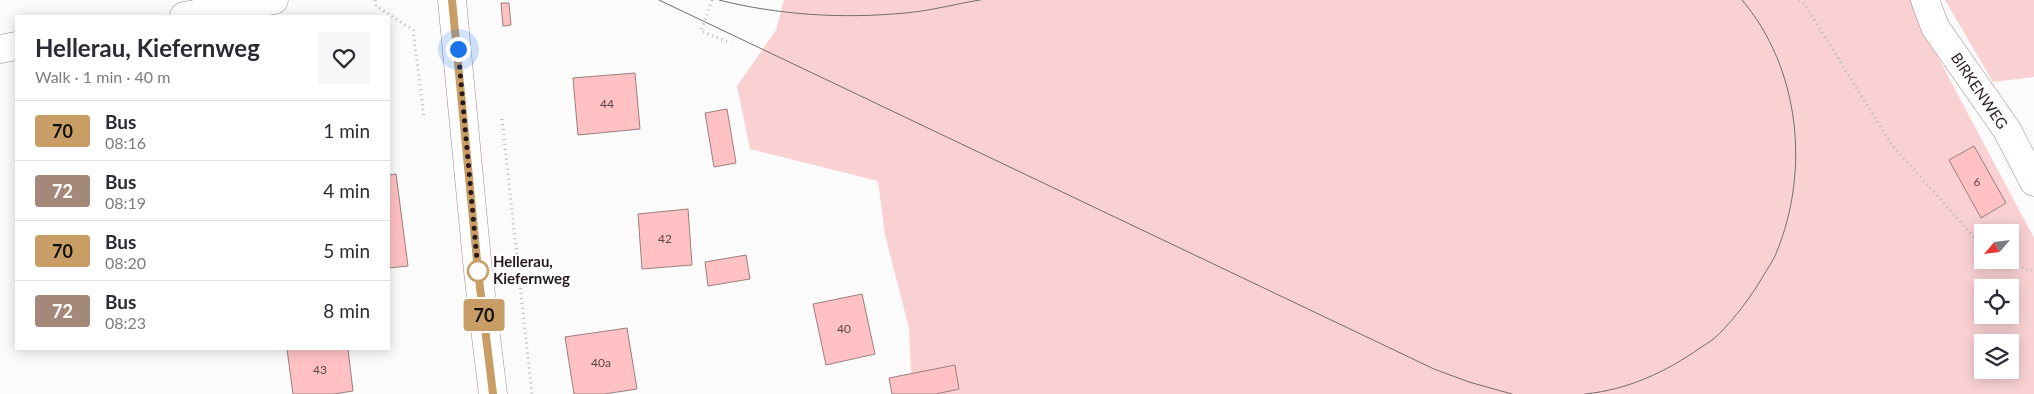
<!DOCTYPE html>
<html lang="en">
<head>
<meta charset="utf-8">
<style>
	:root { --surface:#fff; --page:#f7f7f7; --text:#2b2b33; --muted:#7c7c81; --line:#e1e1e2 }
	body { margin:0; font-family:Lato,sans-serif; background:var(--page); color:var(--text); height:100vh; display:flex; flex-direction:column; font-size:19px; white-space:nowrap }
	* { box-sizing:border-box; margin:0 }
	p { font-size:16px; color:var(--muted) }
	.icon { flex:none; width:28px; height:28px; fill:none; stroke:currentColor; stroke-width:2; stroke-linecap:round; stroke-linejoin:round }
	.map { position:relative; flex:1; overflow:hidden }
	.drawer { position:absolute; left:15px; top:15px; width:375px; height:335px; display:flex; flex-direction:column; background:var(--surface); border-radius:0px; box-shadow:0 2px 12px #0003 }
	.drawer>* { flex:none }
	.badge { padding:0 10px; border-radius:4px; font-size:18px; line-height:32px }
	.needle { width:32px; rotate:242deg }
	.fabs { position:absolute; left:1974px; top:224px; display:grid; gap:10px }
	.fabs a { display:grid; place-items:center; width:45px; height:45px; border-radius:0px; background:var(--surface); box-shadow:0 2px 12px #0003; font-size:25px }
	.you { position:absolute; width:25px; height:25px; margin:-12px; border:4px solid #fff; border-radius:50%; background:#1a73e8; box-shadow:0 0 0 8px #1a73e833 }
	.map>.badge { position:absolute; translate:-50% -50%; box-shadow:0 0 0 2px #fff }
	.round { display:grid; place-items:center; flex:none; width:52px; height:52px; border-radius:0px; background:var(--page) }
	.head { display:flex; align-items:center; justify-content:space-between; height:85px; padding:0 20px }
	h1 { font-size:24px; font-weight:700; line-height:38px }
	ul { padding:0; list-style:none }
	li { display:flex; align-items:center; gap:15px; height:60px; padding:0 20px; border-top:1px solid var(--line) }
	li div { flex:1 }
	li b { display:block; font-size:19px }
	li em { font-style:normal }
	li .badge { min-width:55px; font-weight:700; text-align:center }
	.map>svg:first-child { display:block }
</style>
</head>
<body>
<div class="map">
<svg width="2034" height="394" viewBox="0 0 2034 394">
	<rect width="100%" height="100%" fill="#fbfbfb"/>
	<g fill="#f9d1d3" fill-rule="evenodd">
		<path d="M 784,0 L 1913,0 L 1924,31 L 2034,238 L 2034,394 L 912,394 L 909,328 L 885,235 L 878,181 L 750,149 L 737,86 L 776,30 ZM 1982,232 L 2010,232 L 2010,260 L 1982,260 ZM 1982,288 L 2010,288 L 2010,315 L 1982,315 ZM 1982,342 L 2010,342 L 2010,370 L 1982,370 Z"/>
		<polygon points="1945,0 2034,0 2034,77 1993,82"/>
	</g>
	<g fill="#ffc1c4" stroke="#9b7e7f">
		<polygon points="501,3 509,3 511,25 503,26"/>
		<polygon points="635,73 640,129 578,135 573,78"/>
		<polygon points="727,109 736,163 714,167 705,113"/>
		<polygon points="1974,146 2006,203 1981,218 1949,160"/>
		<polygon points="396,174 408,266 389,268 389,175"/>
		<polygon points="688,209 692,265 642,269 638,214"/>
		<polygon points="746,255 750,279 708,286 705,262"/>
		<polygon points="862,294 875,354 826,365 813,304"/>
		<polygon points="627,328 637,389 604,394 574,394 565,337"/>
		<polygon points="287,349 348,349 353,391 334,394 293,394"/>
		<polygon points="955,365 959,389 936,394 892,394 889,378"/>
	</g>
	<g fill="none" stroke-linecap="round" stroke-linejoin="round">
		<defs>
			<g id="street">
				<polyline points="1925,0 1935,27 2007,130 2034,182"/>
				<polyline points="184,16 274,0"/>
				<polyline points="0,49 16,46"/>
			</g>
			<polyline id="secondary" points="452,0 478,271 493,394"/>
		</defs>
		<use href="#street" stroke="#a68889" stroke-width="29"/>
		<use href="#secondary" stroke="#a68889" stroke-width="29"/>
		<g stroke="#bbb7b7" stroke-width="3" stroke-dasharray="1 4" stroke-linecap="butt">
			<polyline points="375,0 376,6 413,30 424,118"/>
			<polyline points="712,0 701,31 731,43"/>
			<polyline points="1799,0 1805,5 1892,145 1982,246"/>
			<polyline points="502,119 532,394"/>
			<polyline points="2009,260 2029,271 2034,269"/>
		</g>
		<use href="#street" stroke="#fff" stroke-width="28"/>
		<use href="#secondary" stroke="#fff" stroke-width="28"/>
		<g stroke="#736b6c" stroke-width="1">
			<polyline points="659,0 1434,369 1469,382 1512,394"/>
			<path d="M 719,0 C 778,15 843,19 905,13 C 930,11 955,4 980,0"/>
			<path d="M 1585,394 C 1627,390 1666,372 1700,348 C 1706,344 1713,340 1718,335 C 1735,318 1750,298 1762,278 C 1767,269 1774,260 1777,251 C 1810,170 1800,68 1742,0"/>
		</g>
	</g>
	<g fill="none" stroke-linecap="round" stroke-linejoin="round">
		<defs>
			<polyline id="line" points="452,0 478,271 493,394"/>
		</defs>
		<use href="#line" stroke="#fff" stroke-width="11"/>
		<use href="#line" stroke="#c99d66" stroke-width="8"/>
		<polyline stroke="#261a1b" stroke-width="5" stroke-dasharray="0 9" points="458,49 478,271"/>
	</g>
	<circle fill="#fff" stroke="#c99d66" stroke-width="2.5" cx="478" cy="271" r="10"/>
	<g text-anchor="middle" stroke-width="4.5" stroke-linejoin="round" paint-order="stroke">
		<g font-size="12" fill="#5c4445">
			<text x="607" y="108">44</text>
			<text x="1977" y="186">6</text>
			<text x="665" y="243">42</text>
			<text x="844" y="333">40</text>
			<text x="601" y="367">40a</text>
			<text x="320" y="374">43</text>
		</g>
		<g font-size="15" fill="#261a1b" stroke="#fff">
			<text transform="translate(1979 91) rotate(56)" y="5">BIRKENWEG</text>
		</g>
		<g font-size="15" font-weight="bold" fill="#261a1b" stroke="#fff" text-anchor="start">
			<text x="493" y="267">Hellerau,<tspan x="493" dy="17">Kiefernweg</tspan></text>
		</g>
	</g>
</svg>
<div class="fabs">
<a><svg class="needle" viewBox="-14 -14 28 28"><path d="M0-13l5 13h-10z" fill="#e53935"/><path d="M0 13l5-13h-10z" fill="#7c7c81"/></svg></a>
<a><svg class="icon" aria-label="locate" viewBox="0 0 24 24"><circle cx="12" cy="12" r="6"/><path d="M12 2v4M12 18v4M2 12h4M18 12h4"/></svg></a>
<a><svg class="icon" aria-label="layers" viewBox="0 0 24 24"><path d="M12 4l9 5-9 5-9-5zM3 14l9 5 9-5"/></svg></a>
</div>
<div class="you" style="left:458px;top:49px"></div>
<b class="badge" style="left:484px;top:315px;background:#c99d66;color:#111">70</b>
<section class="drawer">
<div class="head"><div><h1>Hellerau, Kiefernweg</h1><p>Walk · 1 min · 40 m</p></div><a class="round"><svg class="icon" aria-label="heart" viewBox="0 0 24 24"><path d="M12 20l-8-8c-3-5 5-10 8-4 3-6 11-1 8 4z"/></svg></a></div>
<ul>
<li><span class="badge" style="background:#c99d66;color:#111">70</span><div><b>Bus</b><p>08:16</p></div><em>1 min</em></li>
<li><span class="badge" style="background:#a4897a;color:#fff">72</span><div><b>Bus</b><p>08:19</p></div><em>4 min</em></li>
<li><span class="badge" style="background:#c99d66;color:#111">70</span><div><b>Bus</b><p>08:20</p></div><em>5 min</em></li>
<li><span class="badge" style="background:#a4897a;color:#fff">72</span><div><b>Bus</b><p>08:23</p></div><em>8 min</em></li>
</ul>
</section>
</div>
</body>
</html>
